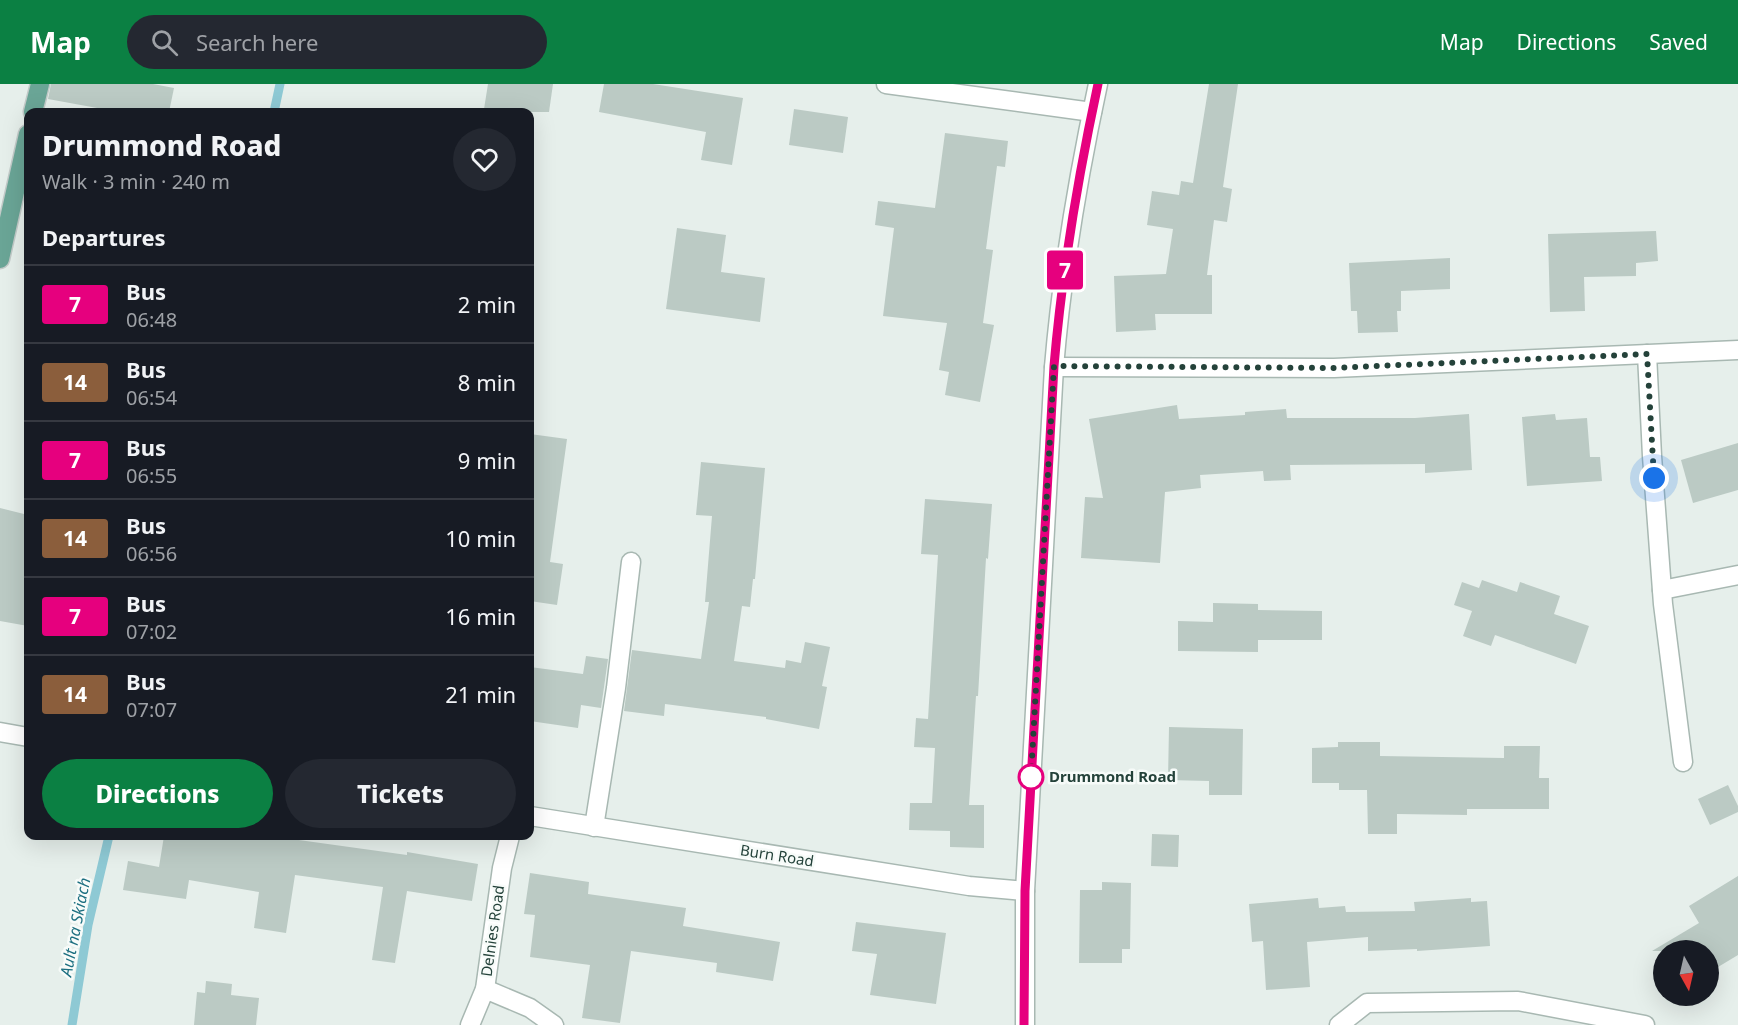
<!DOCTYPE html>
<html lang="en">
<head>
<meta charset="utf-8">
<style>
	:root { --surface:#171b24; --page:#242831; --text:#f1f3f6; --muted:#9ea1a6; --line:#363941; --accent:#0b8043 }
	body { margin:0; font-family:"Noto Sans",sans-serif; background:var(--page); color:var(--text); height:100vh; display:flex; flex-direction:column; font-size:22px; white-space:nowrap }
	* { box-sizing:border-box; margin:0 }
	p { font-size:20px; color:var(--muted) }
	.icon { flex:none; width:33px; height:33px; fill:none; stroke:currentColor; stroke-width:2; stroke-linecap:round; stroke-linejoin:round }
	.map { position:relative; flex:1; overflow:hidden }
	.sheet { position:absolute; left:24px; top:24px; width:510px; height:732px; display:flex; flex-direction:column; background:var(--surface); border-radius:12px; box-shadow:0 6px 24px #0002 }
	.sheet>* { flex:none }
	.badge { padding:0 12px; border-radius:4px; font-size:21px; line-height:39px }
	.needle { width:39px; rotate:172deg }
	.fabs { position:absolute; left:1653px; top:856px; display:grid; gap:12px }
	.fabs a { display:grid; place-items:center; width:66px; height:66px; border-radius:50%; background:var(--surface); box-shadow:0 6px 24px #0002; font-size:30px }
	.you { position:absolute; width:30px; height:30px; margin:-15px; border:4px solid #fff; border-radius:50%; background:#1a73e8; box-shadow:0 0 0 9px #1a73e833 }
	.map>.badge { position:absolute; translate:-50% -50%; box-shadow:0 0 0 3px #fff }
	h2 { padding:0 18px; font-size:22px; line-height:54px }
	.round { display:grid; place-items:center; flex:none; width:63px; height:63px; border-radius:32px; background:var(--page) }
	.summary { display:flex; align-items:center; justify-content:space-between; height:102px; padding:0 18px }
	h1 { font-size:28px; font-weight:800; line-height:45px }
	.button { display:flex; gap:12px; margin-top:auto; padding:12px 18px }
	.button a { flex:1; height:69px; border-radius:36px; background:var(--accent); color:#fff; font-size:24px; font-weight:800; line-height:69px; text-align:center }
	.button a+a { background:var(--page); color:var(--text) }
	ul { padding:0; list-style:none }
	li { display:flex; align-items:center; gap:18px; height:78px; padding:0 18px; border-top:2px solid var(--line) }
	li div { flex:1 }
	li b { display:block; font-size:22px }
	li em { font-style:normal }
	li .badge { min-width:66px; font-weight:700; text-align:center }
	header { display:flex; align-items:center; gap:36px; box-sizing:border-box; height:84px; padding:0 30px; background:var(--accent); color:#fff }
	header strong { font-size:28px }
	nav { display:flex; gap:33px; margin-inline-start:auto; font-size:21px }
	.search { width:420px; height:54px; background:var(--page); display:flex; align-items:center; gap:15px; box-sizing:border-box; padding:0 21px; border-radius:33px; color:var(--muted); font-size:22px }
	.map>svg:first-child { display:block }
</style>
</head>
<body>
<header>
<strong>Map</strong>
<div class="search"><svg class="icon" aria-label="search" viewBox="0 0 24 24"><circle cx="10" cy="10" r="6"/><path d="M15 15l6 6"/></svg>Search here</div>
<nav><a>Map</a><a>Directions</a><a>Saved</a></nav>
</header>
<div class="map">
<svg width="1738" height="941" viewBox="0 0 1738 941">
	<rect width="100%" height="100%" fill="#e6efeb"/>
	<g fill="none" stroke-linecap="round" stroke-linejoin="round">
		<g stroke="#8ec9d4" stroke-width="9">
			<polyline points="274,28 280,0"/>
			<polyline points="72,941 88,841 109,752"/>
		</g>
	</g>
	<g fill="#bbcac4">
		<polygon points="51,0 153,0 174,4 169,28 119,28 48,15"/>
		<polygon points="488,0 553,0 549,28 504,28 484,25"/>
		<polygon points="604,0 653,0 743,14 732,81 701,76 706,48 599,28"/>
		<polygon points="1209,0 1238,0 1223,103 1232,105 1227,138 1214,136 1207,191 1212,191 1212,230 1155,230 1156,246 1116,248 1114,192 1166,190 1173,145 1147,141 1152,107 1179,111 1181,97 1193,99"/>
		<polygon points="794,25 848,33 843,69 789,61"/>
		<polygon points="945,49 1008,57 1005,83 997,82 986,165 993,166 983,239 994,241 980,318 945,311 949,288 939,286 947,239 883,232 894,144 875,141 878,117 935,124"/>
		<polygon points="677,144 726,151 721,188 765,194 760,238 666,225"/>
		<polygon points="1656,147 1658,177 1636,179 1636,192 1584,193 1585,227 1550,228 1548,150"/>
		<polygon points="1450,174 1450,205 1401,207 1401,227 1397,227 1398,248 1358,249 1357,227 1351,227 1349,179"/>
		<polygon points="1177,321 1179,335 1245,331 1245,328 1286,325 1287,334 1415,334 1469,330 1472,386 1425,389 1425,380 1290,381 1291,396 1264,397 1263,387 1200,391 1201,404 1165,408 1160,479 1081,474 1085,413 1103,414 1089,335"/>
		<polygon points="1555,330 1556,336 1587,334 1590,373 1600,373 1602,397 1527,402 1522,333"/>
		<polygon points="530,350 567,355 550,478 563,480 557,521 530,517"/>
		<polygon points="1738,359 1738,406 1693,419 1681,376"/>
		<polygon points="701,378 765,384 755,495 753,495 750,523 742,522 734,577 785,584 786,576 801,579 805,558 830,563 822,602 827,603 819,645 766,635 766,633 665,620 664,632 624,627 632,566 701,575 709,518 705,518 712,432 696,431"/>
		<polygon points="925,415 992,420 988,475 986,474 978,612 976,612 969,721 984,721 984,764 950,763 950,747 909,746 910,719 932,719 935,664 914,663 916,634 928,635 938,471 921,470"/>
		<polygon points="0,424 28,431 28,542 0,537"/>
		<polygon points="1482,496 1517,508 1520,498 1560,512 1554,530 1589,542 1576,580 1495,551 1491,562 1463,552 1472,527 1454,521 1462,498 1479,504"/>
		<polygon points="1213,519 1258,520 1258,526 1322,527 1322,556 1258,556 1258,568 1178,567 1178,537 1213,538"/>
		<polygon points="586,572 608,575 601,624 581,621 578,644 530,637 530,583 583,590"/>
		<polygon points="1169,643 1243,645 1242,711 1209,711 1209,697 1168,696"/>
		<polygon points="1338,658 1380,658 1380,672 1504,674 1504,662 1540,662 1539,694 1549,694 1549,725 1467,725 1467,731 1397,730 1397,750 1368,750 1367,706 1339,706 1339,699 1312,699 1312,664 1338,663"/>
		<polygon points="1728,701 1738,722 1738,728 1710,741 1698,715"/>
		<polygon points="1152,750 1179,751 1178,783 1151,782"/>
		<polygon points="164,752 270,752 407,771 407,768 478,780 472,817 407,807 395,879 372,876 383,803 295,791 286,849 254,844 259,808 189,796 186,815 123,806 128,777 159,783"/>
		<polygon points="530,789 589,798 588,810 686,824 683,842 780,858 773,897 716,888 717,879 631,867 620,939 582,934 590,881 530,873 535,831 524,830"/>
		<polygon points="1738,792 1738,871 1708,889 1708,867 1652,867 1699,839 1689,822"/>
		<polygon points="1102,798 1131,799 1130,865 1122,865 1122,879 1079,879 1080,806 1102,806"/>
		<polygon points="1318,814 1319,824 1345,822 1346,828 1415,827 1414,818 1471,814 1471,818 1487,817 1490,862 1417,867 1417,865 1368,867 1368,853 1307,858 1310,903 1266,906 1263,857 1252,858 1249,820"/>
		<polygon points="856,838 946,849 936,920 870,911 877,870 852,867"/>
		<polygon points="206,897 232,900 231,911 259,914 256,941 194,941 197,908 205,909"/>
	</g>
	<g fill="none" stroke-linecap="round" stroke-linejoin="round">
		<defs>
			<g id="minor">
				<polyline points="886,0 1092,28"/>
				<polyline points="1647,270 1652,372 1663,520 1683,678"/>
				<polyline points="1054,283 1334,284 1738,266"/>
				<polyline points="1662,506 1738,491"/>
				<polyline points="0,648 28,653"/>
				<polyline points="530,732 969,802 1025,807"/>
				<polyline points="594,743 616,604 631,478"/>
				<polyline points="485,905 530,924 554,941"/>
				<polyline points="470,941 485,905 502,784 510,752"/>
				<path d="M 1025,941 L 1025,807 L 1054,283 C 1062,188 1078,93 1098,0"/>
				<polyline points="1339,941 1367,919 1518,917 1645,941"/>
			</g>
			<g id="major">
				<polyline points="33,28 40,0"/>
				<polyline points="0,175 28,50"/>
			</g>
		</defs>
		<use href="#minor" stroke="#a8b8b2" stroke-width="21"/>
		<use href="#major" stroke="#c2cac8" stroke-width="21"/>
		<use href="#minor" stroke="#fff" stroke-width="18"/>
		<use href="#major" stroke="#6aa596" stroke-width="18"/>
	</g>
	<g fill="none" stroke-linecap="round" stroke-linejoin="round">
		<defs>
			<path id="line" d="M 1024,941 L 1025,807 L 1054,282 C 1062,188 1078,93 1098,0"/>
		</defs>
		<use href="#line" stroke="#fff" stroke-width="14"/>
		<use href="#line" stroke="#e6007e" stroke-width="9"/>
		<polyline stroke="#24423a" stroke-width="6" stroke-dasharray="0 10.8" points="1031,693 1054,282 1334,284 1647,270 1654,394"/>
	</g>
	<circle fill="#fff" stroke="#e6007e" stroke-width="3" cx="1031" cy="693" r="12"/>
	<g text-anchor="middle" stroke-width="5" stroke-linejoin="round" paint-order="stroke">
		<g font-size="15" font-weight="bold" fill="#24423a" stroke="#f7fbf9" text-anchor="start">
			<text x="1049" y="698">Drummond Road</text>
		</g>
		<g font-size="15" fill="#24423a" stroke="#f7fbf9">
			<text transform="translate(777 772) rotate(9)" y="5">Burn Road</text>
			<text transform="translate(493 847) rotate(-82)" y="5">Delnies Road</text>
		</g>
		<g font-size="16" font-style="italic" fill="#1c6f80" stroke="#f7fbf9">
			<text transform="translate(75 843) rotate(-79)" y="6">Ault na Skiach</text>
		</g>
	</g>
</svg>
<div class="fabs">
<a><svg class="needle" viewBox="-14 -14 28 28"><path d="M0-13l5 13h-10z" fill="#e53935"/><path d="M0 13l5-13h-10z" fill="#9ea1a6"/></svg></a>
</div>
<div class="you" style="left:1654px;top:394px"></div>
<b class="badge" style="left:1065px;top:186px;background:#e6007e;color:#fff">7</b>
<section class="sheet">
<div class="summary"><div><h1>Drummond Road</h1><p>Walk · 3 min · 240 m</p></div><a class="round"><svg class="icon" aria-label="heart" viewBox="0 0 24 24"><path d="M12 20l-8-8c-3-5 5-10 8-4 3-6 11-1 8 4z"/></svg></a></div>
<h2>Departures</h2>
<ul>
<li><span class="badge" style="background:#e6007e;color:#fff">7</span><div><b>Bus</b><p>06:48</p></div><em>2 min</em></li>
<li><span class="badge" style="background:#8b5e3c;color:#fff">14</span><div><b>Bus</b><p>06:54</p></div><em>8 min</em></li>
<li><span class="badge" style="background:#e6007e;color:#fff">7</span><div><b>Bus</b><p>06:55</p></div><em>9 min</em></li>
<li><span class="badge" style="background:#8b5e3c;color:#fff">14</span><div><b>Bus</b><p>06:56</p></div><em>10 min</em></li>
<li><span class="badge" style="background:#e6007e;color:#fff">7</span><div><b>Bus</b><p>07:02</p></div><em>16 min</em></li>
<li><span class="badge" style="background:#8b5e3c;color:#fff">14</span><div><b>Bus</b><p>07:07</p></div><em>21 min</em></li>
</ul>
<div class="button"><a>Directions</a><a>Tickets</a></div>
</section>
</div>
</body>
</html>
